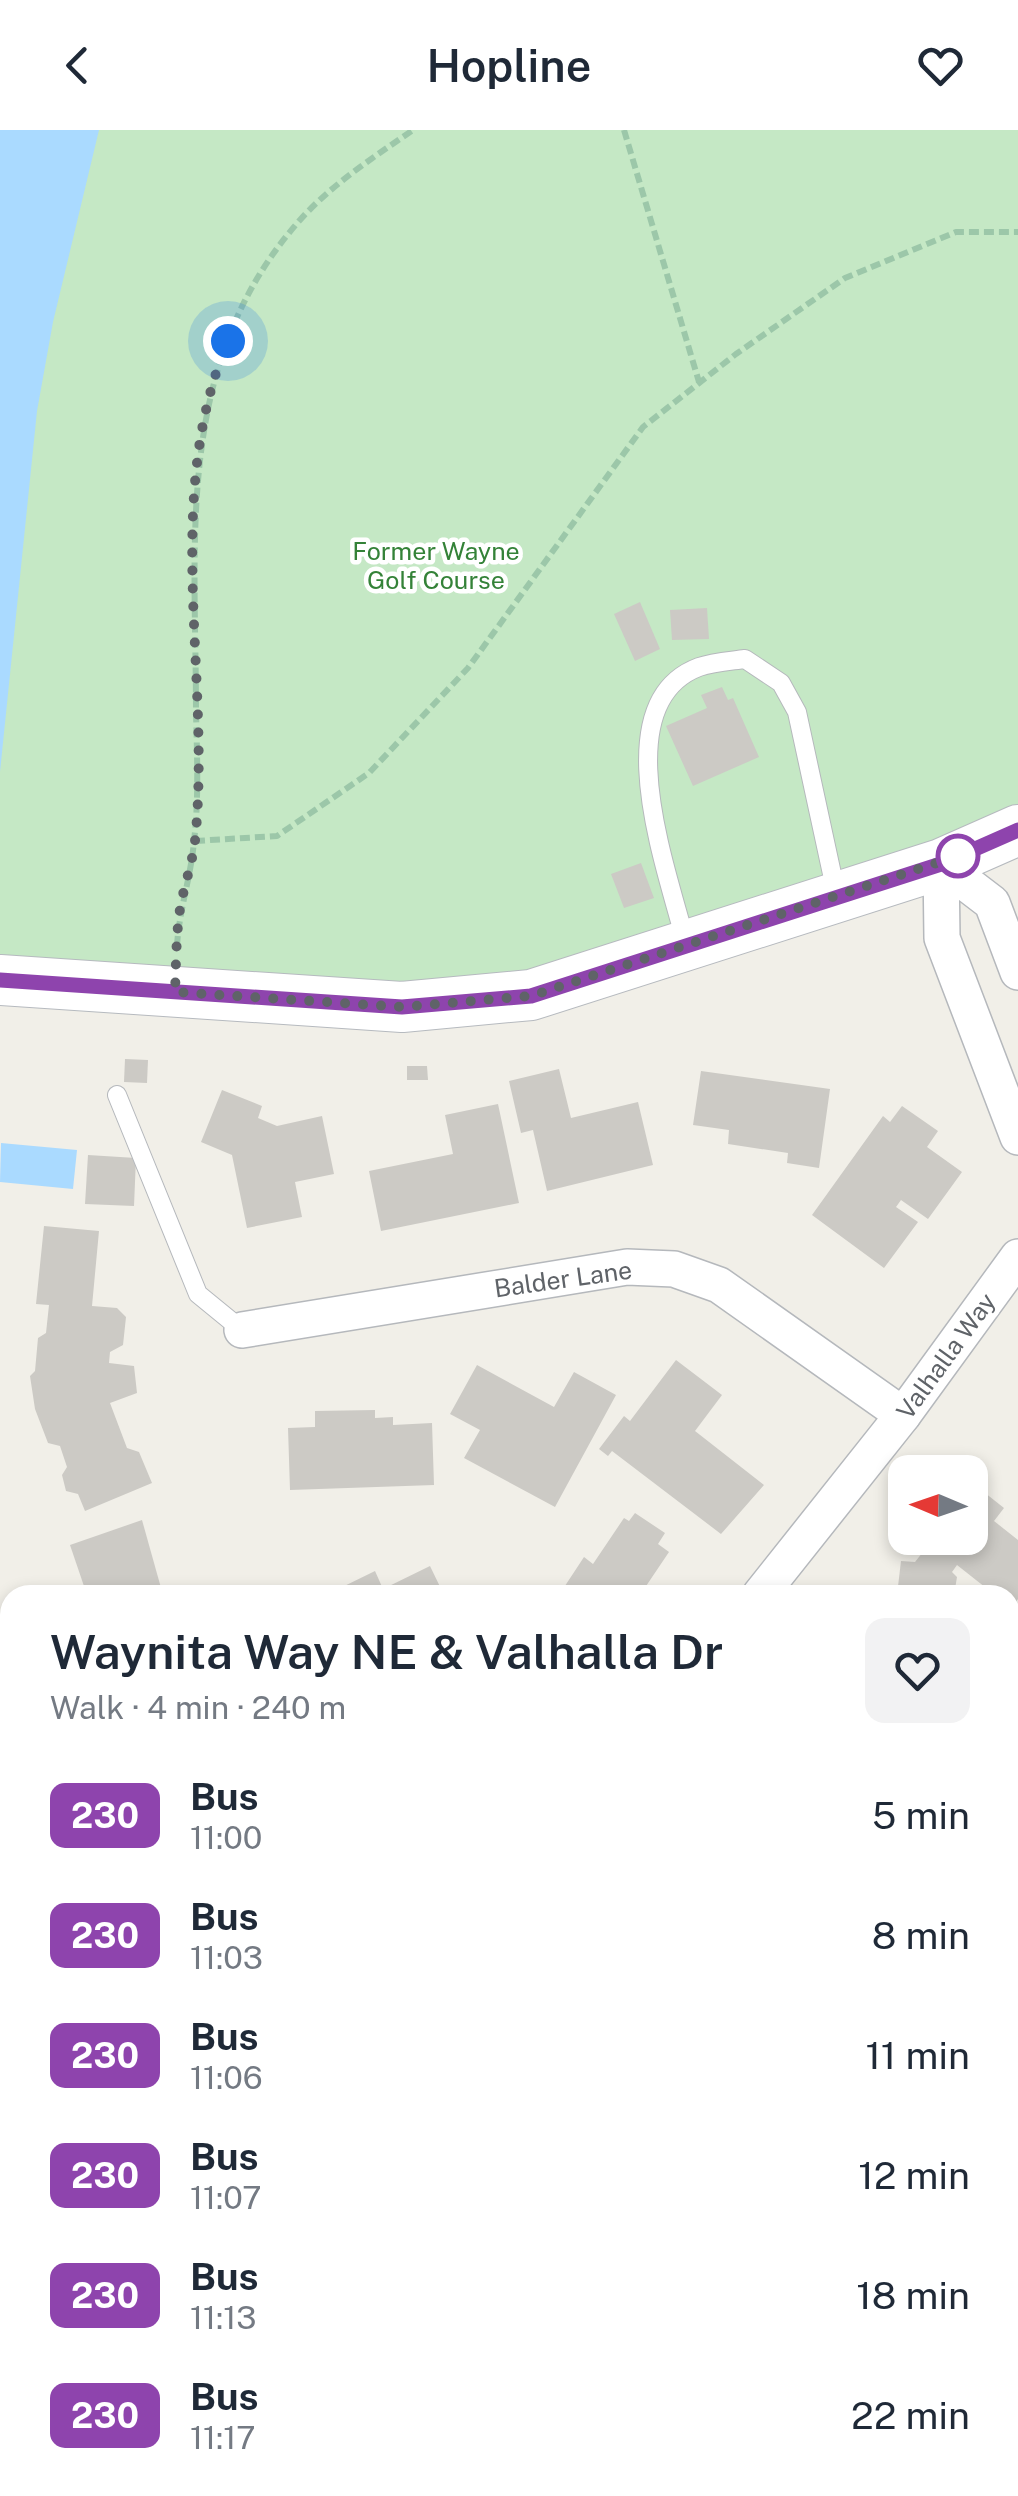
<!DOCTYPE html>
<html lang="en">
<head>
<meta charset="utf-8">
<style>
	:root { --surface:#fff; --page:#f2f2f3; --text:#1f2937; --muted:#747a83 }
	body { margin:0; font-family:"Public Sans",sans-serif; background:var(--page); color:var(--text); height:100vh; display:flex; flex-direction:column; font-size:38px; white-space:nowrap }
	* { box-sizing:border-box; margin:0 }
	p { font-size:32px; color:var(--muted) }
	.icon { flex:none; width:55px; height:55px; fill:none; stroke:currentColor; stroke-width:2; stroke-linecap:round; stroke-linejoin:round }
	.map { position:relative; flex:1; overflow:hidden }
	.details { position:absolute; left:0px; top:1455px; width:1020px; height:912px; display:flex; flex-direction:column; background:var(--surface); border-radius:30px 30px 0 0; box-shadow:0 5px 15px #0003 }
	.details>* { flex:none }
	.badge { padding:0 20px; border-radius:15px; font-size:35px; line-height:65px }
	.needle { width:65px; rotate:272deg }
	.fabs { position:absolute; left:888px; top:1325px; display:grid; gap:20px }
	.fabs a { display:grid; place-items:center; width:100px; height:100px; border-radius:20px; background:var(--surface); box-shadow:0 5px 15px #0003; font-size:50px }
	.you { position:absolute; width:50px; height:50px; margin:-25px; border:8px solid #fff; border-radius:50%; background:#1a73e8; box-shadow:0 0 0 15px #1a73e833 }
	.map>.badge { position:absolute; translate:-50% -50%; box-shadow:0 0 0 5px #fff }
	.round { display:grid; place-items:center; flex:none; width:105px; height:105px; border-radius:20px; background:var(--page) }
	.headline { display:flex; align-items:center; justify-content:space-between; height:170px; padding:0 50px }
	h1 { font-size:48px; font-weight:600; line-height:75px }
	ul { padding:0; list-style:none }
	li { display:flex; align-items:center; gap:30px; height:120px; padding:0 50px }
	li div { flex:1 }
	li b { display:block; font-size:38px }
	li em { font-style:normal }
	li .badge { min-width:110px; font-weight:700; text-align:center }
	header { display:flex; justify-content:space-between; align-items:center; height:130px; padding:0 50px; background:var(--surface); font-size:45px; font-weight:600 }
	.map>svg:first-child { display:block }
</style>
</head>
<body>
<header><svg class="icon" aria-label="back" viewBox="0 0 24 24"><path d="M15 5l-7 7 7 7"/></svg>Hopline<svg class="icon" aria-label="heart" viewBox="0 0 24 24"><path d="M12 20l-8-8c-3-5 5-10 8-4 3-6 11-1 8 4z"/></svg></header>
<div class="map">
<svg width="1018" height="2366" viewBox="0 0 1018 2366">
	<rect width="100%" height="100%" fill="#f1efe8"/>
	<g fill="#c5e8c5">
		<polygon points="0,0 1018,0 1018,701 531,865 0,842"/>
		<polygon points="0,1771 10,1859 10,2358 67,2358 68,2366 0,2366"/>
	</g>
	<g fill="#aadaff">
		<polygon points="0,0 99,0 53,192 37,281 0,642"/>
		<polygon points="1,1013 77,1020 73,1059 0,1052"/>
		<polygon points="0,1491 10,1527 10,1916 0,1927"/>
	</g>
	<g fill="#cccac5">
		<polygon points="640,472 660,519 635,531 614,484"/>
		<polygon points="707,478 709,509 672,510 670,480"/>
		<polygon points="722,557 728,570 733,568 759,627 693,656 666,596 707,578 701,565"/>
		<polygon points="641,733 654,768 624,778 611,744"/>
		<polygon points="125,929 148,930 147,953 124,952"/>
		<polygon points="407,936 427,936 428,950 407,950"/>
		<polygon points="559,939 571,988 638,972 653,1035 547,1061 533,1000 521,1003 509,951"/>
		<polygon points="701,941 830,959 819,1038 787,1033 788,1023 728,1014 729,1000 693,995"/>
		<polygon points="222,960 262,976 258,988 277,996 322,986 334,1044 295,1052 302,1087 247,1098 232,1025 201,1012"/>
		<polygon points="498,974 519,1073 381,1101 369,1041 453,1024 445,985"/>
		<polygon points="902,976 938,1001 927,1017 962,1042 928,1089 901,1070 896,1077 918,1092 884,1138 812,1085 883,986 890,992"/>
		<polygon points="88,1025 136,1028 134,1076 85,1074"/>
		<polygon points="44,1096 99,1101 92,1176 117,1178 126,1187 123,1215 110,1222 109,1233 134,1236 137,1263 110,1273 127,1318 139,1322 152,1353 85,1381 78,1364 66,1361 62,1345 67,1337 60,1316 48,1313 35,1279 30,1246 35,1241 38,1208 46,1203 49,1175 36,1174"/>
		<polygon points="676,1230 722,1265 695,1301 764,1355 721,1404 612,1321 608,1326 599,1319 624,1286 630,1291"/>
		<polygon points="477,1235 554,1277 574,1242 616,1265 555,1377 464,1328 480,1300 450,1284"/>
		<polygon points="375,1280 375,1288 393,1287 393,1295 432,1293 434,1355 290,1360 288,1298 315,1297 315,1281"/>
		<polygon points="975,1355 1004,1378 994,1391 1018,1410 1018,1469 1010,1480 1010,1465 995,1465 957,1435 952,1442 957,1447 954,1465 897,1465 901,1431 915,1432 934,1408 970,1408 970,1361"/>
		<polygon points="635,1383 665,1403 658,1414 669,1422 640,1465 559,1465 584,1427 593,1434 624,1388 629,1391"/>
		<polygon points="142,1390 163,1465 87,1465 70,1415"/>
		<polygon points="430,1436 444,1465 326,1465 375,1441 383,1459"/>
		<polygon points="1011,1695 1018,1697 1018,1745 1010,1741"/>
		<polygon points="1014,2197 1018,2199 1018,2262 1010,2258"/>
		<polygon points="308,2358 306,2366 254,2359 254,2358"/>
		<polygon points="491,2358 576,2358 574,2366 489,2366"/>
	</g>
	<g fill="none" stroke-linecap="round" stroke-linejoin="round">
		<defs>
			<g id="service">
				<path d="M 686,814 C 669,744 603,573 699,537 C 713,532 731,531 745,529 L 781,553 L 797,582 L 837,767"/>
				<polyline points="117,965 198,1164 242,1200"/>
			</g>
			<g id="minor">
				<polyline points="941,734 942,808 1018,1007"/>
				<polyline points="941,734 992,773 1018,842"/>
				<polyline points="242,1200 627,1137 674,1139 719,1155 903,1285"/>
				<polyline points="760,1465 903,1285 1018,1127"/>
				<polyline points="1010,2118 1018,2098"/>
				<polyline points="409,2366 412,2358"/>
				<polyline points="871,2366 874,2358"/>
			</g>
			<polyline id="secondary" points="0,850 402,877 531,865 941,734 1018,700"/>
		</defs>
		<use href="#service" stroke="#b5b8bc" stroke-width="20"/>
		<use href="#minor" stroke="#b5b8bc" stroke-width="38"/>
		<use href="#secondary" stroke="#b6babf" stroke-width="52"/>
		<g stroke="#9cc7a9" stroke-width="6" stroke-dasharray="10 5" stroke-linecap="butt">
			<polyline points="624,0 699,252"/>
			<polyline points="195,711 277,706 369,643 468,538 643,297 736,224 845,148 956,102 1018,102"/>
			<path d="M 177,816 C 179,780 191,747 194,711 C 199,670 197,624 196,582 C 196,408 174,232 300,90 C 332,54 374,27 413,0"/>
		</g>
		<use href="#service" stroke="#fff" stroke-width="18"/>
		<use href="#minor" stroke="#fff" stroke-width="35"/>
		<use href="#secondary" stroke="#fff" stroke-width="50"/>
	</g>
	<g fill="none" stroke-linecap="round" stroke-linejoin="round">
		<defs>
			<polyline id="line" points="0,850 402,877 531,866 941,734 1018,700"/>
		</defs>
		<use href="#line" stroke="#fff" stroke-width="22"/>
		<use href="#line" stroke="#8e44ad" stroke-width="15"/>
		<path stroke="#5f6368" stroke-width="10" stroke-dasharray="0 18" d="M 228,211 C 161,370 212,546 195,711 C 192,736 182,761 179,786 C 176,811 176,837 175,862 L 402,877 L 531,866 L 958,726"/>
	</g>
	<circle fill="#fff" stroke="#8e44ad" stroke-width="5" cx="958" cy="726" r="20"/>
	<g text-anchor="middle" stroke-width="9" stroke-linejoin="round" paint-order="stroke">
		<g font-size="25" fill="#348238" stroke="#fff">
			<text x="436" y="430">Former Wayne<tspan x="436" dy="29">Golf Course</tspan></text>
		</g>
		<g font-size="25" fill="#5f6368" stroke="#fff">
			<text transform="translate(563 1149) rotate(-8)" y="9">Balder Lane</text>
			<text transform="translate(946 1226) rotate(-54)" y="9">Valhalla Way</text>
		</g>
	</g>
</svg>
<div class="fabs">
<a><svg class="needle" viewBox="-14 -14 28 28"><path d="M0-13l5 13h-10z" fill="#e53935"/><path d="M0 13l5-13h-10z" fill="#747a83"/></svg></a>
</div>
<div class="you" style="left:228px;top:211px"></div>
<section class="details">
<div class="headline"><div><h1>Waynita Way NE &amp; Valhalla Dr</h1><p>Walk · 4 min · 240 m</p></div><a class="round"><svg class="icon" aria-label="heart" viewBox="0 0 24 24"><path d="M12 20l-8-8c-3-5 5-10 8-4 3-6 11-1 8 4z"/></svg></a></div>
<ul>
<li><span class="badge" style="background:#8e44ad;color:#fff">230</span><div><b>Bus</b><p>11:00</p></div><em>5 min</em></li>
<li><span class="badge" style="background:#8e44ad;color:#fff">230</span><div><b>Bus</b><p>11:03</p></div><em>8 min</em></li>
<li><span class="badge" style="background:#8e44ad;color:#fff">230</span><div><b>Bus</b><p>11:06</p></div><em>11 min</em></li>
<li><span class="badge" style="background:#8e44ad;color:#fff">230</span><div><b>Bus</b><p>11:07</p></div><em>12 min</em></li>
<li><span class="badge" style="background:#8e44ad;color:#fff">230</span><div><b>Bus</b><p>11:13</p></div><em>18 min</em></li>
<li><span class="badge" style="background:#8e44ad;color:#fff">230</span><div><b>Bus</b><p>11:17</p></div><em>22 min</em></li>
</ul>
</section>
</div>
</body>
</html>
